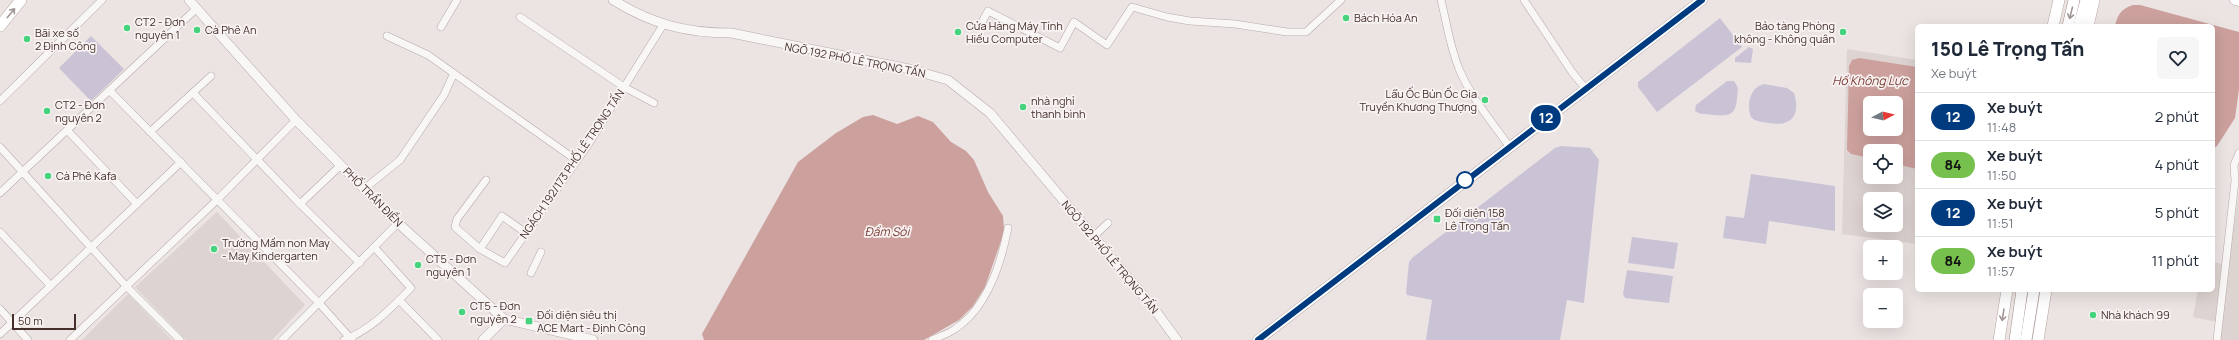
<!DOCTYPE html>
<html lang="vi">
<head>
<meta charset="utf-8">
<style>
	:root { --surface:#fff; --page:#f6f6f7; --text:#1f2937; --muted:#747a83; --line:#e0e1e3 }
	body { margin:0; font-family:Manrope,sans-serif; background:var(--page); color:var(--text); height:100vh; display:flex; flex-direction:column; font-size:15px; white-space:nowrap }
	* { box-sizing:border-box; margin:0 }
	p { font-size:13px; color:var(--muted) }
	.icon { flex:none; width:22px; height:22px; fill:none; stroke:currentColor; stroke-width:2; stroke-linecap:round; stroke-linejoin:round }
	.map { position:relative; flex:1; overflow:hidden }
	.details { position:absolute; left:1915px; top:24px; width:300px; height:268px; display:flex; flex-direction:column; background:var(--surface); border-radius:6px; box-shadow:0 4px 16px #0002 }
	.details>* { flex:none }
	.badge { padding:0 8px; border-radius:13px; font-size:14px; line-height:26px }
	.needle { width:26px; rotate:83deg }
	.buttons { position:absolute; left:1863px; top:96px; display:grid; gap:8px }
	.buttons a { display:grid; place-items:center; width:40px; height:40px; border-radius:6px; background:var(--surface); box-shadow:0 4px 16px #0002; font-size:20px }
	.scale { position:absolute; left:12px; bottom:10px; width:64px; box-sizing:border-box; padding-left:4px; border:2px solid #442f2a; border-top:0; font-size:11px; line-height:14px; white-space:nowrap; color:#442f2a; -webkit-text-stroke:3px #f8f3f2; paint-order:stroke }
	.map>.badge { position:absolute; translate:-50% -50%; box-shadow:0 0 0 2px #fff }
	.round { display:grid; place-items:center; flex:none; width:42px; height:42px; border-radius:6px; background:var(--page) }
	.summary { display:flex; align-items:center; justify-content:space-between; height:68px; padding:0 16px }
	h1 { font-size:19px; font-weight:800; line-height:30px }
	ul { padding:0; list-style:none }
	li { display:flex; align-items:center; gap:12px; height:48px; padding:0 16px; border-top:1px solid var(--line) }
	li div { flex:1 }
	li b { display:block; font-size:15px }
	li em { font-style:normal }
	li .badge { min-width:44px; font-weight:700; text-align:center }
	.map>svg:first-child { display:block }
</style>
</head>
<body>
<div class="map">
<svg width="2239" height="340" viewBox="0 0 2239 340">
	<rect width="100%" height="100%" fill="#ebe4e3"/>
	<g fill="#ddd3d0" fill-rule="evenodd">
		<path d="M 1847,49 L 1917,60 L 1917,244 L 1842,234 ZM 1870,103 L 1896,103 L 1896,129 L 1870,129 ZM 1870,151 L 1896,151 L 1896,177 L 1870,177 ZM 1870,199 L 1896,199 L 1896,225 L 1870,225 Z"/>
		<polygon points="2239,192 2239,340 2219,340 2228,265"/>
		<polygon points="217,212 305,305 272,340 186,340 135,287"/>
		<polygon points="2213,262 2223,264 2217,322 2193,317 2198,290 2213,290"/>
		<polygon points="128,294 172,340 82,340"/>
	</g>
	<g fill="#c9c3d5">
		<polygon points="1720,18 1742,47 1657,112 1638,87 1638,82"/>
		<polygon points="91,36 124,69 91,101 59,68"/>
		<polygon points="1749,47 1753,49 1751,63 1735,62 1735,58"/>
		<path d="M 1727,81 L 1734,81 L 1738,88 C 1736,107 1738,118 1714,115 C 1708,114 1700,115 1695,111 L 1696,105 Z"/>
		<path d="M 1764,84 L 1787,88 L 1794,93 C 1801,116 1791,127 1769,123 C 1762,122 1756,122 1751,117 C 1746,105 1750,87 1764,84 Z"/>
		<polygon points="1561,146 1590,148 1599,160 1584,303 1567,300 1560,340 1426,340 1432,300 1407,295 1406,292 1409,262 1412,258 1555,148"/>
		<polygon points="1751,174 1835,186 1835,231 1769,221 1766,244 1723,238 1726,216 1744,218"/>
		<polygon points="1632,237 1678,243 1674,269 1628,263"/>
		<polygon points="1627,270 1673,276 1669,303 1625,298 1623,294"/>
	</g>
	<g fill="#cca09d" fill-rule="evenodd">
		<path d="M 2133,5 L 2140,5 L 2239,32 L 2239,89 L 2235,118 L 2217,146 L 2213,149 L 2213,26 L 2115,26 C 2118,14 2121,9 2133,5 Z"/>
		<path d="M 1859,58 L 1917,67 L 1917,169 L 1896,164 L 1896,151 L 1870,151 L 1870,158 L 1851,154 L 1847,150 L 1849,66 L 1852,60 ZM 1870,103 L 1896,103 L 1896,129 L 1870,129 Z"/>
		<polygon points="873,115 897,124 918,116 933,122 951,142 966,151 974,160 988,192 1003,216 1004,230 1001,241 985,287 973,306 959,320 924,340 704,340 702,334 798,162 836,133 863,117"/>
	</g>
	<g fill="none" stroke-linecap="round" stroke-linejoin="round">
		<defs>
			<g id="minor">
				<path d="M 1441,0 C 1447,24 1450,48 1460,71 C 1472,99 1492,122 1509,146"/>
				<polyline points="1524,0 1572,72 1585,88"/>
				<polyline points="520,17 624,87 654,103"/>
				<polyline points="981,24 988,11 1060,48 1074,22 1107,45 1132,7 1167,17 1190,21 1235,24 1287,32 1306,32 1341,0"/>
				<polyline points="441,27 457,0"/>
				<polyline points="387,36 428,55 576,160"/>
				<polyline points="110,91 319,303 352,340"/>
				<polyline points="193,93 300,204 341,165"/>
				<polyline points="0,101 102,0"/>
				<polyline points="67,130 137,204"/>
				<polyline points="150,132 211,76"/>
				<polyline points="0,147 127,287 180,340"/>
				<polyline points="486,180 457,219 455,227 480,249 505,263 588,145 663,25"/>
				<polyline points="364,189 400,160 444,95 453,75"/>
				<polyline points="0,193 197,8"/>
				<polyline points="300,204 360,263"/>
				<polyline points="0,232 51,286"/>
				<polyline points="1094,236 1108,223"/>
				<polyline points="480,249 502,216 526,233"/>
				<polyline points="531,273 541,252"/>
				<polyline points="399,300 438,340"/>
				<polyline points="0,309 28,340"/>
				<polyline points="0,334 181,162"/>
				<polyline points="70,340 218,199 296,120"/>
				<polyline points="282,340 398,223"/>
				<path d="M 344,340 C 372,329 390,309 411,288 L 375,248"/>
				<path d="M 932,340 C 940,336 948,334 955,329 C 987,308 1001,264 1008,228"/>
				<polyline points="2217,340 2235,181 2234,165 2239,153"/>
			</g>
			<g id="tertiary">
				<polyline points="189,0 296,120 398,223 504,319 593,340"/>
				<path d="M 613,0 C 652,24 685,33 731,33 L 909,69 L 948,80 L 990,113 L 1152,306 L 1177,340"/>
				<polyline points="483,340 504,319"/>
			</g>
			<g id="secondary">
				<polyline points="2235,0 2239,1"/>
				<polyline points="1258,340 1702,0"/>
			</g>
			<g id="primary">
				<polyline points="0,26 21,0"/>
				<polyline points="2053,26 2059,0"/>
				<polyline points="2088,26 2094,0"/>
				<polyline points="1999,340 2007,290"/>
				<polyline points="2038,340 2046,290"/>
			</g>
			<g id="trunk">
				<polyline points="2068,26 2074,0"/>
				<polyline points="2079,26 2086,0"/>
				<polyline points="2015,340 2022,290"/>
				<polyline points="2026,340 2034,290"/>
			</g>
		</defs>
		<use href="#minor" stroke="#b6aaa8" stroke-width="8"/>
		<use href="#tertiary" stroke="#b6aaa8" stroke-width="10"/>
		<use href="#secondary" stroke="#b6aaa8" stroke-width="11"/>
		<use href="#primary" stroke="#b7a5a1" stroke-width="12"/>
		<use href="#trunk" stroke="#a28d89" stroke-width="12"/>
		<use href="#minor" stroke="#f9f6f6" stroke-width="7"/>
		<use href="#tertiary" stroke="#f9f6f6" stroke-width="9"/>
		<use href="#secondary" stroke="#fff" stroke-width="10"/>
		<use href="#primary" stroke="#fff" stroke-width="11"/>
		<use href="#trunk" stroke="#fff" stroke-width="11"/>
	</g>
	<defs><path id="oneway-shaft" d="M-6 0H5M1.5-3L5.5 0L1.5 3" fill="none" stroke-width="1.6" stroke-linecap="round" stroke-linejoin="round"/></defs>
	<g stroke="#a29794">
		<use href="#oneway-shaft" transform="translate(11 13) rotate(-51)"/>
		<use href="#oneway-shaft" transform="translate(2071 13) rotate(104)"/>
		<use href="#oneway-shaft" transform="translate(2003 315) rotate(99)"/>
	</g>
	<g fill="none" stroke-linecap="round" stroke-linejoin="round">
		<defs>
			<polyline id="line" points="1258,340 1702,0"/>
		</defs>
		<use href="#line" stroke="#fff" stroke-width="9"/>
		<use href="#line" stroke="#003b80" stroke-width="6"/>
	</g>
	<g fill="#45d37e" stroke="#f8f3f2" stroke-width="1.5">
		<circle cx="1346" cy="18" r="4"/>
		<circle cx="127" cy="28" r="4"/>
		<circle cx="197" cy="30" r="4"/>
		<circle cx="958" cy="32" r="4"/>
		<circle cx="1843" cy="32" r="4"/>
		<circle cx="27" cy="39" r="4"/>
		<circle cx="1485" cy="100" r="4"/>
		<circle cx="1023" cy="107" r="4"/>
		<circle cx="47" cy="111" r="4"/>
		<circle cx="48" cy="176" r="4"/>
		<rect x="1433" y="215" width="8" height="8" rx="2"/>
		<circle cx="214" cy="249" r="4"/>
		<circle cx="418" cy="265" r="4"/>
		<circle cx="462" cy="312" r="4"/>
		<circle cx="2093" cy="315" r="4"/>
		<rect x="525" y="317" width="8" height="8" rx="2"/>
	</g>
	<circle fill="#fff" stroke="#003b80" stroke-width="2" cx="1465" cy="180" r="8"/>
	<g text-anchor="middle" stroke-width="3.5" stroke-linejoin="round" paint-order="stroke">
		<g font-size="11" fill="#442f2a" stroke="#f8f3f2" text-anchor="start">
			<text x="1354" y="22">Bách Hóa An</text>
			<text x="135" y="26">CT2 - Đơn<tspan x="135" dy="13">nguyên 1</tspan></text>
			<text x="966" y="30">Cửa Hàng Máy Tính<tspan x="966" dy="13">Hiếu Computer</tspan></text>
			<text x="1835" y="30" text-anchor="end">Bảo tàng Phòng<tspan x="1835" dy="13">không - Không quân</tspan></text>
			<text x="205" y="34">Cà Phê An</text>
			<text x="35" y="37">Bãi xe số<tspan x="35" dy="13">2 Định Công</tspan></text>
			<text x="1477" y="98" text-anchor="end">Lẩu Ốc Bún Ốc Gia<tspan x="1477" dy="13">Truyền Khương Thượng</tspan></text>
			<text x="1031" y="105">nhà nghỉ<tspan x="1031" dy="13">thanh bình</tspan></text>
			<text x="55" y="109">CT2 - Đơn<tspan x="55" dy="13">nguyên 2</tspan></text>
			<text x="56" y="180">Cà Phê Kafa</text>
			<text x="1445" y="217">Đối diện 158<tspan x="1445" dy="13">Lê Trọng Tấn</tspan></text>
			<text x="222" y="247">Trường Mầm non May<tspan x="222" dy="13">- May Kindergarten</tspan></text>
			<text x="426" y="263">CT5 - Đơn<tspan x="426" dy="13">nguyên 1</tspan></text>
			<text x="470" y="310">CT5 - Đơn<tspan x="470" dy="13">nguyên 2</tspan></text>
			<text x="537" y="319">Đối diện siêu thị<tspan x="537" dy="13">ACE Mart - Định Công</tspan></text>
			<text x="2101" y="319">Nhà khách 99</text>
		</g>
		<g font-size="11" fill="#442f2a" stroke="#f8f3f2">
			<text transform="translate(855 60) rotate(11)" y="4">NGÕ 192 PHỐ LÊ TRỌNG TẤN</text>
			<text transform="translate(572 164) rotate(-56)" y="4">NGÁCH 192/173 PHỐ LÊ TRỌNG TẤN</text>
			<text transform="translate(373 197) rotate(45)" y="4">PHỐ TRẦN ĐIỀN</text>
			<text transform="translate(1110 257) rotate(50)" y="4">NGÕ 192 PHỐ LÊ TRỌNG TẤN</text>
		</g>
		<g font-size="12" font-style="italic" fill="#7a3a32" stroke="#f8f3f2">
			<text x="1870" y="85">Hồ Không Lực</text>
			<text x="887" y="236">Đầm Sòi</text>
		</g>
	</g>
</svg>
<div class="buttons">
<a><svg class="needle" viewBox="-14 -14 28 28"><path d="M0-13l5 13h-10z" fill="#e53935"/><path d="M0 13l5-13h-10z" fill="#747a83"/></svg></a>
<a><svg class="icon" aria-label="locate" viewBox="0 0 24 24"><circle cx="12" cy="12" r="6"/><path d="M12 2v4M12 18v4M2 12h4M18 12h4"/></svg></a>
<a><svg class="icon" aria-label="layers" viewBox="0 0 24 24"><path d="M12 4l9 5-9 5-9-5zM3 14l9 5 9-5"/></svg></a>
<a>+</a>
<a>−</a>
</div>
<div class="scale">50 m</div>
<b class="badge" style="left:1546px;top:118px;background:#003b80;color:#fff">12</b>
<section class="details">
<div class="summary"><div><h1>150 Lê Trọng Tấn</h1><p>Xe buýt</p></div><a class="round"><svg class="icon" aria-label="heart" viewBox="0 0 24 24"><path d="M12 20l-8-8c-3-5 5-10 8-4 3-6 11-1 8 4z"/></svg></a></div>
<ul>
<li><span class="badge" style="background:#003b80;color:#fff">12</span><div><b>Xe buýt</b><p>11:48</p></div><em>2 phút</em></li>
<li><span class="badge" style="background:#76c04d;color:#111">84</span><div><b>Xe buýt</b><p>11:50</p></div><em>4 phút</em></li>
<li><span class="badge" style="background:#003b80;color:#fff">12</span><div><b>Xe buýt</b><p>11:51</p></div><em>5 phút</em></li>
<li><span class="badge" style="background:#76c04d;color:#111">84</span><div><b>Xe buýt</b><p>11:57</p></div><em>11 phút</em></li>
</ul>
</section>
</div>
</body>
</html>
